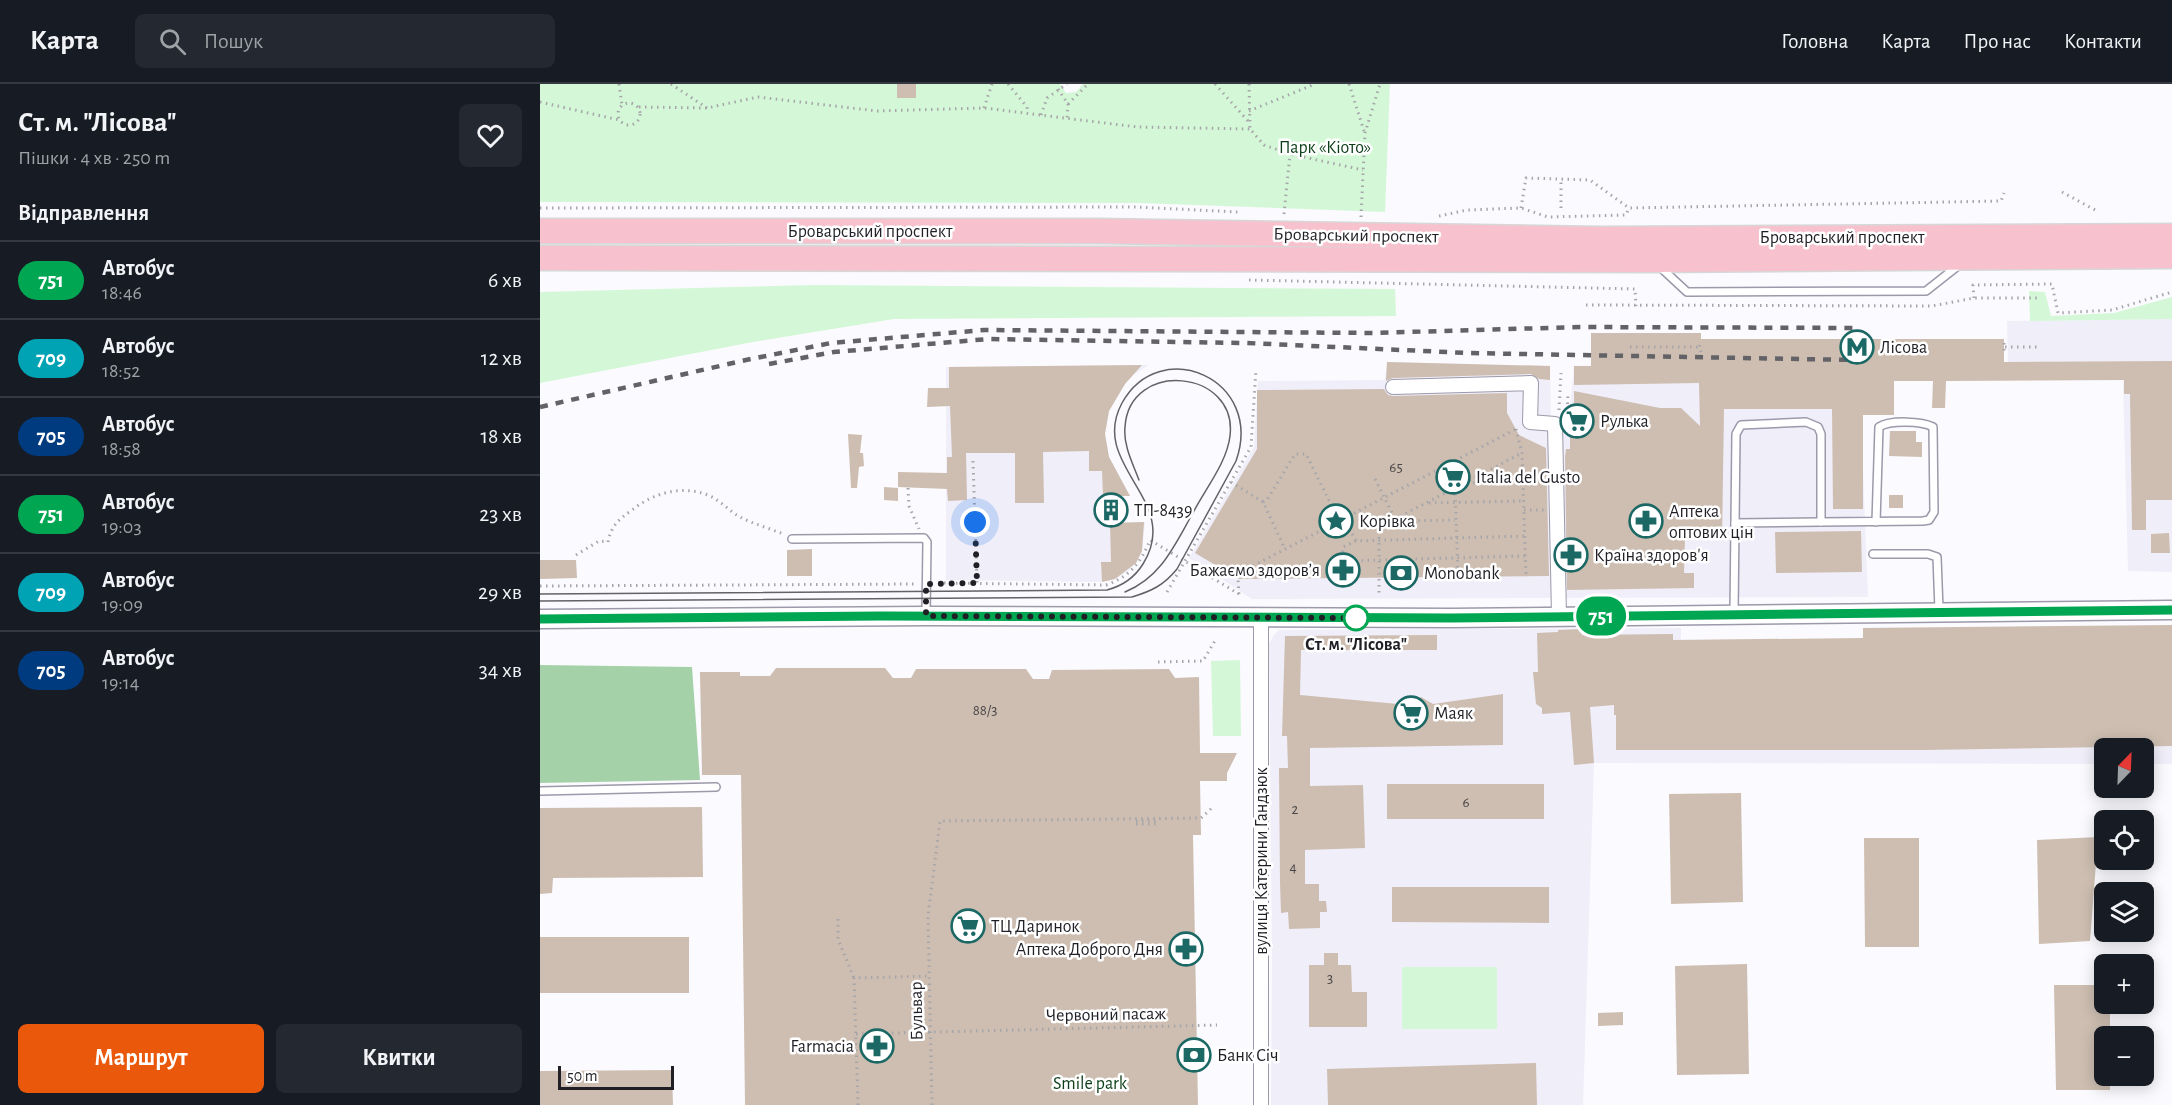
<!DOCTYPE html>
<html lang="uk">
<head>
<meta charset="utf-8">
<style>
	:root { --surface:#171b24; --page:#242831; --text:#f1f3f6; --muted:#9ea1a6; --line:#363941; --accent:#ea580c }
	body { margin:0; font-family:"Alegreya Sans",sans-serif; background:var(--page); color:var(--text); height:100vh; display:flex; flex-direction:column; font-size:22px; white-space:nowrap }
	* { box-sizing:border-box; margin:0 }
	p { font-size:20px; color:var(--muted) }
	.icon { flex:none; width:33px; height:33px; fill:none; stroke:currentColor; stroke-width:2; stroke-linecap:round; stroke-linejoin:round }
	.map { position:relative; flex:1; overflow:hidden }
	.side { display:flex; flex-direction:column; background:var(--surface); width:540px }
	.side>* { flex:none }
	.badge { padding:0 12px; border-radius:20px; font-size:21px; line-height:39px }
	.needle { width:39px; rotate:23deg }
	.buttons { position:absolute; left:1554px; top:654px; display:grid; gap:12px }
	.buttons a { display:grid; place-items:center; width:60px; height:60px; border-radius:9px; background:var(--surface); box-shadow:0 3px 15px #0003; font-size:30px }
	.scale { position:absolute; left:18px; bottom:15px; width:116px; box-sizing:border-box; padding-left:6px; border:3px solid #201f25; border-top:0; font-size:16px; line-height:21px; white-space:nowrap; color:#201f25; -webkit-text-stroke:4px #fff; paint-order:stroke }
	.you { position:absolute; width:30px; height:30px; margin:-15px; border:4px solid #fff; border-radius:50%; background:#1a73e8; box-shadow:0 0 0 9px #1a73e833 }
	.map>.badge { position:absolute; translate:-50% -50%; box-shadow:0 0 0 3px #fff }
	h2 { padding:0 18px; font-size:22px; line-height:54px }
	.round { display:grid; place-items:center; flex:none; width:63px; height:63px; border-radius:9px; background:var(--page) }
	.overview { display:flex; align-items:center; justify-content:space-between; height:102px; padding:0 18px }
	h1 { font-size:28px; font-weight:700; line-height:45px }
	.cta { display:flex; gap:12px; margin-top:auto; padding:12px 18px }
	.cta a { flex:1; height:69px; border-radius:9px; background:var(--accent); color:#fff; font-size:24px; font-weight:700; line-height:69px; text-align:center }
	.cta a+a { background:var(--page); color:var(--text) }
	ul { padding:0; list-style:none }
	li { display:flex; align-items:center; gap:18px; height:78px; padding:0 18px; border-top:2px solid var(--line) }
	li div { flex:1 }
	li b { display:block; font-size:22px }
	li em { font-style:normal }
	li .badge { min-width:66px; font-weight:700; text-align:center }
	header { display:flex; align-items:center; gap:36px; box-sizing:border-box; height:84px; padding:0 30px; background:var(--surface); border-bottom:2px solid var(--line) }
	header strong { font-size:28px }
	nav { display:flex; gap:33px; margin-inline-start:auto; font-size:21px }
	.search { width:420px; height:54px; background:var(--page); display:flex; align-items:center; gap:15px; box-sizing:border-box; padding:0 21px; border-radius:9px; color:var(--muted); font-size:22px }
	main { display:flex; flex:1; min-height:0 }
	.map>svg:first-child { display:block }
</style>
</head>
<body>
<header>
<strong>Карта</strong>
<div class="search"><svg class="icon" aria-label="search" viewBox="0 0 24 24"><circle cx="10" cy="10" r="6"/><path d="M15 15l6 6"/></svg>Пошук</div>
<nav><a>Головна</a><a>Карта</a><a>Про нас</a><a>Контакти</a></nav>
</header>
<main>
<section class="side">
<div class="overview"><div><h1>Ст. м. &quot;Лісова&quot;</h1><p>Пішки · 4 хв · 250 m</p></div><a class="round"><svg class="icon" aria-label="heart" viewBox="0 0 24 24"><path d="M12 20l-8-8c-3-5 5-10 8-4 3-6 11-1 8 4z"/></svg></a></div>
<h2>Відправлення</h2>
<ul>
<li><span class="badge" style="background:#00a651;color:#fff">751</span><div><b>Автобус</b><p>18:46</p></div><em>6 хв</em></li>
<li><span class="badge" style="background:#00a3b4;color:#fff">709</span><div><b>Автобус</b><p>18:52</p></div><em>12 хв</em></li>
<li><span class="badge" style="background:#003b80;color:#fff">705</span><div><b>Автобус</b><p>18:58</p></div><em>18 хв</em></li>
<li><span class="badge" style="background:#00a651;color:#fff">751</span><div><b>Автобус</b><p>19:03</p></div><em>23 хв</em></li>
<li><span class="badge" style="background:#00a3b4;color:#fff">709</span><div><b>Автобус</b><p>19:09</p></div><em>29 хв</em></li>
<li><span class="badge" style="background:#003b80;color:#fff">705</span><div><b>Автобус</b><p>19:14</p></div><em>34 хв</em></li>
</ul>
<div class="cta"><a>Маршрут</a><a>Квитки</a></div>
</section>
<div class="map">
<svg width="1632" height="1021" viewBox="0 0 1632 1021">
	<rect width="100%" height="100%" fill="#fbfafe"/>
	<g fill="#f0eef9">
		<polygon points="1632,235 1632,277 1468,278 1467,237"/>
		<polygon points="847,278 1010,282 1011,333 1029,332 1034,282 1157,280 1319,286 1328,513 712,515 649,474 714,363 718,297 845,296"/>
		<polygon points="609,281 593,291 584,301 569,327 565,350 569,373 590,412 560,413 560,439 605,438 602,467 596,479 587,488 575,495 562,498 406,496 406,283"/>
		<polygon points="1632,296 1632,488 1588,487 1583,297"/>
		<polygon points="1141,544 1141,563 1632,559 1632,680 1604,680 1604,664 1564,664 1564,680 1054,679 1043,1021 731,1021 732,868 729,560 733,552 739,546"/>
	</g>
	<g fill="#d4f8d7">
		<polygon points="0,0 520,0 526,9 536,8 543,0 850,0 845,128 599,119 0,118"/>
		<polygon points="274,201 855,205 856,232 354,235 213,258 0,299 0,208"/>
		<polygon points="1489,207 1505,208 1511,232 1574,229 1632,213 1632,235 1490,237"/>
		<polygon points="700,576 701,652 673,652 671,577"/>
		<rect x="862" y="883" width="95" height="62"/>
	</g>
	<polygon fill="#a4d1a8" points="0,581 152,583 160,696 0,699"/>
	<g fill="#cdbeb1">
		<rect x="357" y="0" width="19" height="14"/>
		<polygon points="1051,249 1161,249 1161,255 1464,255 1464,278 1632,277 1632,416 1606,416 1606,446 1592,446 1590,310 1584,310 1584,296 1406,297 1405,324 1392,324 1393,297 1354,297 1354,331 1323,331 1323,425 1293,425 1292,325 1184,325 1182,456 1145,454 1144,489 1154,489 1154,504 1027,506 1025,373 1026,365 1030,365 1030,321 1034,321 1034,307 1120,324 1141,324 1160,342 1159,299 1034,301 1034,282 1051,282"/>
		<polygon points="847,278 1010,282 1010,296 999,295 991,290 853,294 846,297"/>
		<polygon points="602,281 585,300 569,327 565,350 569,373 590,412 579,412 580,436 564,436 562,387 549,387 549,367 503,368 504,419 475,419 475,369 426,369 427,416 408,417 407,405 358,403 358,388 407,389 407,373 412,373 410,322 387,323 388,304 409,304 409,283"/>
		<polygon points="844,305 848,311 853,312 967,309 967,329 979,351 1006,364 1009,492 699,495 655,469 717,365 717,306"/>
		<polygon points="1350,347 1376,347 1376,358 1382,358 1382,373 1349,372"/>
		<polygon points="308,350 322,351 320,369 323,369 324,382 319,383 317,404 311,404"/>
		<polygon points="344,403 358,404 358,417 344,416"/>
		<rect x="1349" y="411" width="14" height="13"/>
		<polygon points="604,438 602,467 596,479 575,495 562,498 561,478 571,478 570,439"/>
		<polygon points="1321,447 1322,488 1236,489 1235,448"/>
		<polygon points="1629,449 1630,469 1611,469 1611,450"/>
		<polygon points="272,465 272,492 247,492 247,466"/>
		<polygon points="0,476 36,476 37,494 0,495"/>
		<polygon points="1632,541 1632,662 1384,666 1076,666 1076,631 1074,631 1074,621 1050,623 1054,679 1034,681 1030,628 1002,630 1002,624 996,620 993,588 998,588 997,549 1018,548 1018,546 1041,545 1042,551 1133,550 1133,556 1323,554 1323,544"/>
		<polygon points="897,551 897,566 761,566 760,611 869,621 881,613 893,620 963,610 963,661 770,664 770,702 823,701 825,764 765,766 765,800 779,800 779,817 786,817 787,828 780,828 780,844 749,845 748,828 741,829 740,799 739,684 748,684 747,652 742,652 745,552"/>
		<polygon points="236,584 345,584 353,594 371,594 376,585 486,585 493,595 509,595 512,586 629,585 635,594 659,593 660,669 697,669 687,689 687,697 660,697 661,751 653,751 658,1021 205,1021 201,691 162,691 160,588 200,588 200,592 230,592"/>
		<rect x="847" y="700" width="157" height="35"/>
		<polygon points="1201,709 1203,818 1131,820 1129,710"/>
		<polygon points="162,723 163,793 13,794 12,809 0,810 0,724"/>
		<polygon points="1558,753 1550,857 1499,860 1497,756"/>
		<polygon points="1324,754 1379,754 1379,863 1325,863"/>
		<polygon points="852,803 1009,803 1009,839 852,838"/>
		<rect x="0" y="853" width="149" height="56"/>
		<polygon points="784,869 798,869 798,881 811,881 812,908 827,908 827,943 769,943 769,881 784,881"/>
		<polygon points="1207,880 1209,990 1137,991 1135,882"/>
		<polygon points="1514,901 1564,901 1564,920 1570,920 1570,952 1564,952 1564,992 1570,992 1570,1006 1516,1006"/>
		<polygon points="1083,928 1083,941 1058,942 1058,929"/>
		<polygon points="996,979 997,1021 788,1021 787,985"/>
		<polygon points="132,986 133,1021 0,1021 0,987"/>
	</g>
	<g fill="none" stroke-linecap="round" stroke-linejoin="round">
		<defs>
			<g id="lane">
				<polyline points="1119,182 1147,208 1386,207 1419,181"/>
				<polyline points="1195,439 1281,438"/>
				<polyline points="252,455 384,454 387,458 386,530"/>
				<polyline points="1333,470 1388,470 1397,473 1399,526"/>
				<path d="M 1194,529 L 1196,350 L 1201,341 L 1266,338 L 1278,343 L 1281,350 L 1281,438 L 1383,437 L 1389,436 L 1394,428 L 1393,343 C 1382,337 1350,336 1339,343 L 1336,438"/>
				<polyline points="0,707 176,703"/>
			</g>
			<g id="street">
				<polyline points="853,303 991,299 990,338 1015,340 1019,532"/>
				<polyline points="721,1021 721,533"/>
			</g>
			<polyline id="secondary" points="0,535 386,532 911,534 1632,526"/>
			<g id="highway">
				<polyline points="0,147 559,147 1061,155 1632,152"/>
				<polyline points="0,174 1113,176 1632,172"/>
			</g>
		</defs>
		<use href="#lane" stroke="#9c99aa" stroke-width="10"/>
		<use href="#street" stroke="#9c99aa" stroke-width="16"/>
		<use href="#secondary" stroke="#9c99aa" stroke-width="21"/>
		<use href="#highway" stroke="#d7d7d8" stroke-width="27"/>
		<g stroke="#a6a5a9" stroke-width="3" stroke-dasharray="1.5 4.5" stroke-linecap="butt">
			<polyline points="79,0 82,21"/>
			<polyline points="131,0 167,24"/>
			<polyline points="468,0 487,23 488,29"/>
			<polyline points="675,0 708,37"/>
			<polyline points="709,0 710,45 724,61 750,70 823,86"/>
			<polyline points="809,0 824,47"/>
			<polyline points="518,5 528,20 527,35"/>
			<polyline points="0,18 79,36"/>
			<circle cx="89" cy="30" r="11"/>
			<polyline points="528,20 548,0"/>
			<polyline points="99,23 167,24 218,13 337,27 444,24 597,43 710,45"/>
			<polyline points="444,24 452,0"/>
			<polyline points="709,27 775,0"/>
			<polyline points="501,31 507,14 527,0"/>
			<polyline points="1522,108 1557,127"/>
			<polyline points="0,124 595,123 698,128"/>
			<polyline points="981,124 986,94 1050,96 1089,124 1461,117 1464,109"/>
			<polyline points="1021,124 1021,95"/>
			<polyline points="744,130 750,70"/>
			<polyline points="899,132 927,126 981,124 1008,133 1086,131 1089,124"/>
			<polyline points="821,133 825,49 840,0"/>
			<polyline points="709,196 1095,205 1096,222"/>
			<polyline points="1434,214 1433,201 1512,200 1518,229 1572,226 1632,208"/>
			<polyline points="1046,221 1392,222 1434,214 1498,214"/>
			<polyline points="1464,259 1464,268"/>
			<polyline points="1090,263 1159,263"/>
			<polyline points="1465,263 1498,263"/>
			<polyline points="1161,268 1159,263 1161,259"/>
			<polyline points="1019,326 1021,289"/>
			<polyline points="1027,332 1028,309"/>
			<polyline points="976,345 982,369 986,492"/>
			<polyline points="433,377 437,499"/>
			<polyline points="898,385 910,407"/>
			<polyline points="835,395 855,435 839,444 839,510"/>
			<polyline points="691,398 723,418 745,465"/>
			<polyline points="927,399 983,398"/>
			<polyline points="368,404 369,422 379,445"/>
			<polyline points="915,404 918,493"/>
			<polyline points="723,418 727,416 755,370 766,370 799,437"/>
			<polyline points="889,419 983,417"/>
			<polyline points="984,426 1004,426"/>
			<polyline points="804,434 816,457"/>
			<polyline points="855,435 982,369"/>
			<polyline points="855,435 858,437 915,436"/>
			<polyline points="984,452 816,457 803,463 802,477 985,472"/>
			<path d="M 36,471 L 59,457 L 68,458 C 71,442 79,435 92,426 C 113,409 143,400 170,412 C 181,417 189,427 200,433 C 213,440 229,444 243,450"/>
			<path d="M 398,499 L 566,501 C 589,493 601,479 610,456 L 699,510"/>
			<polyline points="0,502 376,500"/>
			<polyline points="627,508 711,363 716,285"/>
			<polyline points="699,510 698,495 701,488 978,344"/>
			<polyline points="618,578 663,577 676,555"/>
			<polyline points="596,737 619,737"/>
			<polyline points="596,740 619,740"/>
			<polyline points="298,835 298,855 314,894"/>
			<polyline points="316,950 677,941"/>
			<polyline points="318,1021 314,894 389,892"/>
			<polyline points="392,1021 388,832 400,737 661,734 673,723"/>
		</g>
		<use href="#lane" stroke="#fff" stroke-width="7"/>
		<use href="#street" stroke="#fff" stroke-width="14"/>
		<use href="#secondary" stroke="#fff" stroke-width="18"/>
		<use href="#highway" stroke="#f7c2cd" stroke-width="24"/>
		<g stroke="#636267" stroke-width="1.5">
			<path d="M 585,508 C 622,493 635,460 654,427 C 666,404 687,378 690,352 C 698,285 589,275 585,343 C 583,361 593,380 599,396"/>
			<path d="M 0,510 L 567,506 C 582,502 595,493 603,480 C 643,416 548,382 582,319 C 620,250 725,295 696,377 L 637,485 C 624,501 612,507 592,513 L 0,517"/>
		</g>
		<g stroke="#636267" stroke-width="4.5" stroke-dasharray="8 8" stroke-linecap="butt">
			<polyline points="229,280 294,268 448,255 707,259 928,269 1314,276"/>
			<polyline points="0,323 206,276 291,259 444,246 833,249 1040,243 1317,244"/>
		</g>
	</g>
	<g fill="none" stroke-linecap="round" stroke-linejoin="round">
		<defs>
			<polyline id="line" points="0,535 342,532 911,534 1632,526"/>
		</defs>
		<use href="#line" stroke="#fff" stroke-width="14"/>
		<use href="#line" stroke="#00a651" stroke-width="9"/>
		<polyline stroke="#201f25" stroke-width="6" stroke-dasharray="0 10.8" points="435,438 437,499 386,500 386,532 816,534"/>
	</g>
	<defs>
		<symbol id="metro-ring" viewBox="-11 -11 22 22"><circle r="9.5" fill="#fff" stroke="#1b6865" stroke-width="1.5"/><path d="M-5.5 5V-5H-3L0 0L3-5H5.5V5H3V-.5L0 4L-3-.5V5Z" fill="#1b6865"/></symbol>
		<symbol id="supermarket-ring" viewBox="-11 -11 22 22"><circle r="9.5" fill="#fff" stroke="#1b6865" stroke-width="1.5"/><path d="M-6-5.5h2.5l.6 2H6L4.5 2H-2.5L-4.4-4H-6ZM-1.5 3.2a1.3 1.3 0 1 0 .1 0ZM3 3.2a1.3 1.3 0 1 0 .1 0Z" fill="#1b6865"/></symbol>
		<symbol id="building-ring" viewBox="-11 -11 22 22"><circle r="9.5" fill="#fff" stroke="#1b6865" stroke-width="1.5"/><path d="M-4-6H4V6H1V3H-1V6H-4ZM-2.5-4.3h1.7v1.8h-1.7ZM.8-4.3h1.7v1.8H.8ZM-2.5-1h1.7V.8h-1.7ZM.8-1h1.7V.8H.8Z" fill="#1b6865"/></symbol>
		<symbol id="sight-ring" viewBox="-11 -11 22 22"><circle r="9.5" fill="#fff" stroke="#1b6865" stroke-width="1.5"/><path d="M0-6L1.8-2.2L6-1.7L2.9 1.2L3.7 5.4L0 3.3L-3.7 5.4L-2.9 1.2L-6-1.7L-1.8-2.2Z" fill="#1b6865"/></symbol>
		<symbol id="pharmacy-ring" viewBox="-11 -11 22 22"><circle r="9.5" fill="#fff" stroke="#1b6865" stroke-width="1.5"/><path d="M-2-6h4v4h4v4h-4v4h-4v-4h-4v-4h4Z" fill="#1b6865"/></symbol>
		<symbol id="bank-ring" viewBox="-11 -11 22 22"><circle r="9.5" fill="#fff" stroke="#1b6865" stroke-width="1.5"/><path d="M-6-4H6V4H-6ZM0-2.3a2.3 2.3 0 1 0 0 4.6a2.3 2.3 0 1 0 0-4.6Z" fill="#1b6865"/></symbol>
	</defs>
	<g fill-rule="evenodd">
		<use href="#metro-ring" x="1298" y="244" width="38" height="38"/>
		<use href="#supermarket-ring" x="1018" y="318" width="38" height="38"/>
		<use href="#supermarket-ring" x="894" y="374" width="38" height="38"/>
		<use href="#building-ring" x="552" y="407" width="38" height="38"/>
		<use href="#sight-ring" x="777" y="418" width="38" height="38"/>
		<use href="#pharmacy-ring" x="1087" y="418" width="38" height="38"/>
		<use href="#pharmacy-ring" x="1012" y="452" width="38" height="38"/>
		<use href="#pharmacy-ring" x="784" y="467" width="38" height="38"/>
		<use href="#bank-ring" x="842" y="470" width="38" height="38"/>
		<use href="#supermarket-ring" x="852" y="610" width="38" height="38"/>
		<use href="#supermarket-ring" x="409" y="823" width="38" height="38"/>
		<use href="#pharmacy-ring" x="627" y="846" width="38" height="38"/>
		<use href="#pharmacy-ring" x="318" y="943" width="38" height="38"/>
		<use href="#bank-ring" x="635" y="952" width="38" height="38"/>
	</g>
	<circle fill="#fff" stroke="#00a651" stroke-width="3" cx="816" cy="534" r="12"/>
	<g text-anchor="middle" stroke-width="5" stroke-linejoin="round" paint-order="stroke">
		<g font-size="15" fill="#4b4748">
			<text x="856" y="388">65</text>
			<text x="445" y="631">88/3</text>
			<text x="926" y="723">6</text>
			<text x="755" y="730">2</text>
			<text x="753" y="788">4</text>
			<text x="790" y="899">3</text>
		</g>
		<g font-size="18" fill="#0b3d17" stroke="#fff">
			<text x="785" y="69">Парк «Кіото»</text>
			<text x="550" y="1005">Smile park</text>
		</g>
		<g font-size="18" fill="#201f25" stroke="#fff">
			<text x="330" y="153">Броварський проспект</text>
			<text transform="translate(816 151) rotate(1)" y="6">Броварський проспект</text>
			<text x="1302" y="159">Броварський проспект</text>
			<text transform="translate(721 777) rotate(-90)" y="6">вулиця Катерини Гандзюк</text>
			<text transform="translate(376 927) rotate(-91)" y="6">Бульвар</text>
			<text transform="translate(566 930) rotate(-1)" y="6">Червоний пасаж</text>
		</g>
		<g font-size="18" fill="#201f25" stroke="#fff" text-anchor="start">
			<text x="1340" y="269">Лісова</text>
			<text x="1060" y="343">Рулька</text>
			<text x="936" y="399">Italia del Gusto</text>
			<text x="594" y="432">ТП-8439</text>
			<text x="1129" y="433">Аптека<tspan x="1129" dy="21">оптових цін</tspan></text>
			<text x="819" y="443">Корівка</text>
			<text x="1054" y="477">Країна здоров'я</text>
			<text x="780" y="492" text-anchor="end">Бажаємо здоровʼя</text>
			<text x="884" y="495">Monobank</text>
			<text x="894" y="635">Маяк</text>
			<text x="451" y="848">ТЦ Даринок</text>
			<text x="623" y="871" text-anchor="end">Аптека Доброго Дня</text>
			<text x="314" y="968" text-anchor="end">Farmacia</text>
			<text x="677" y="977">Банк Січ</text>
		</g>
		<g font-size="18" font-weight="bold" fill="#201f25" stroke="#fff">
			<text x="816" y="566">Ст. м. "Лісова"</text>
		</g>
	</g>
</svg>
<div class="buttons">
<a><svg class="needle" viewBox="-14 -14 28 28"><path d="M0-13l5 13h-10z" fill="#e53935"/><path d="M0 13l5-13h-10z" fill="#9ea1a6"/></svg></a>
<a><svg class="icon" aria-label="locate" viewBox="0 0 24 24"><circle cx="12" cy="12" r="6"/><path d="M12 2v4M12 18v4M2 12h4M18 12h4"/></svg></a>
<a><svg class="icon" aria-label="layers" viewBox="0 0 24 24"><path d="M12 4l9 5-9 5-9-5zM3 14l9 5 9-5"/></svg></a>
<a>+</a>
<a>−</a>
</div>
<div class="scale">50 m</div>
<div class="you" style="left:435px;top:438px"></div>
<b class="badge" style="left:1061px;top:532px;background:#00a651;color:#fff">751</b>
</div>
</main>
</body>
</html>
